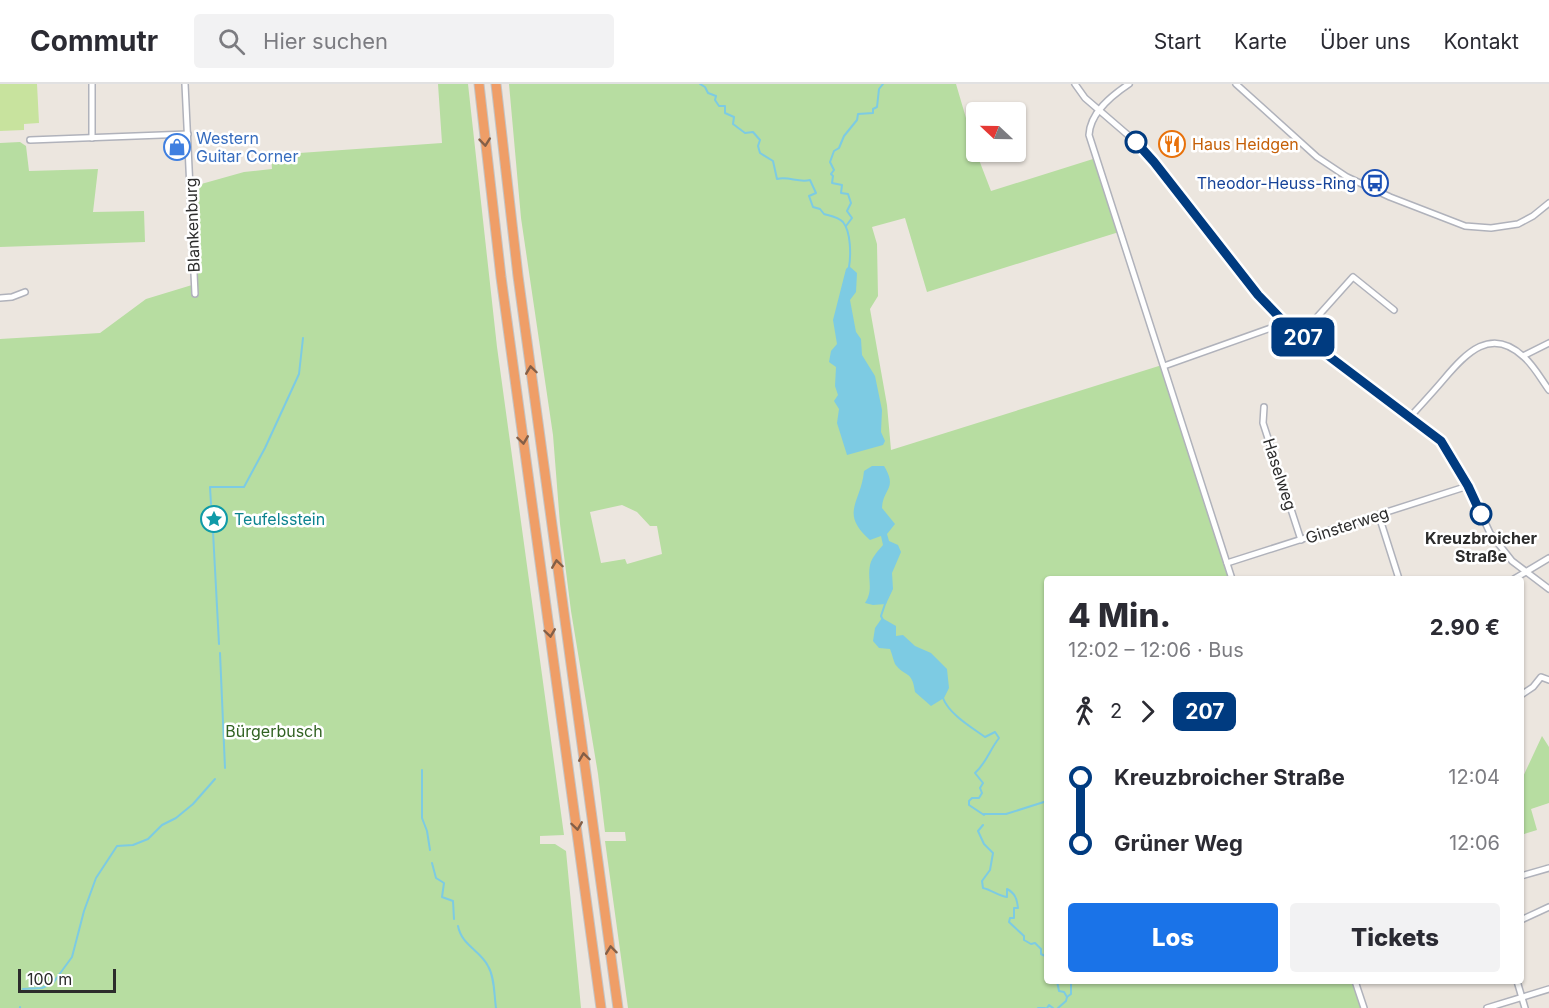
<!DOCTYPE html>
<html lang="de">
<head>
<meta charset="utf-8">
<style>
	:root { --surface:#fff; --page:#f2f2f3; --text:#2b2b33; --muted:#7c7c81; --line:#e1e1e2; --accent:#1a73e8 }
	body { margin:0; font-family:Inter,sans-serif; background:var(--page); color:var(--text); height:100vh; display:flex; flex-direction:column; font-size:22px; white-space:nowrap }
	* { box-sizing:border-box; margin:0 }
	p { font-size:20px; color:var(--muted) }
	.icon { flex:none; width:33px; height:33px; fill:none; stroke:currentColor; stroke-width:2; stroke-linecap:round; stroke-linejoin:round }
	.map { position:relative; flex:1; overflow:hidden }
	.panel { position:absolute; left:1044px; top:492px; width:480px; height:408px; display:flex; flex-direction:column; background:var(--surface); border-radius:6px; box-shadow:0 2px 4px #0004 }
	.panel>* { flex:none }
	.badge { padding:0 12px; border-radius:9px; font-size:21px; line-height:39px }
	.needle { width:39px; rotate:292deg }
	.tools { position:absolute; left:966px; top:18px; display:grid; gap:12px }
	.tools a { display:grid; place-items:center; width:60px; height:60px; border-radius:6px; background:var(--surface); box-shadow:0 2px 4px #0004; font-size:30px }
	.scale { position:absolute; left:18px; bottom:15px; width:98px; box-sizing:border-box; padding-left:6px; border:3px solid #2c2c2c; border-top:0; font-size:16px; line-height:21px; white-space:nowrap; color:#2c2c2c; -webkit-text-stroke:4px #fff; paint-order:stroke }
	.map>.badge { position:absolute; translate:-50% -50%; box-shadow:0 0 0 3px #fff }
	.legs { display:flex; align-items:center; gap:9px; height:66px; padding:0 24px; font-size:20px }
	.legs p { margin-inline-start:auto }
	.headline { display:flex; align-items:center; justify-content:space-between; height:102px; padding:0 24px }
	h1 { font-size:33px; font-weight:800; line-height:45px }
	.cta { display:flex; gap:12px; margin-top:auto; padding:12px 24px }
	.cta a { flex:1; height:69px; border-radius:6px; background:var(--accent); color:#fff; font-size:24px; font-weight:800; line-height:69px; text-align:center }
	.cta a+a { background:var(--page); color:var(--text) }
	ul { padding:0 24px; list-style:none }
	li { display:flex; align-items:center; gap:21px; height:66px; font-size:22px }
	li i { display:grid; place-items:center; width:9px; height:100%; margin:0 8px; background:currentColor }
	li i::after { content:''; width:15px; height:15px; margin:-8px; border:4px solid; border-radius:50%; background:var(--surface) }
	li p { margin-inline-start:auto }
	li:first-child i { background:linear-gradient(#0000 50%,currentColor 0) }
	li:last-child i { background:linear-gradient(currentColor 50%,#0000 0) }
	header { display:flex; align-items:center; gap:36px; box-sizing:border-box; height:84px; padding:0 30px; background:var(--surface); border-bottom:2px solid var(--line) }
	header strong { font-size:28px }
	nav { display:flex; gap:33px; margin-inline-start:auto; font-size:21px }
	.search { width:420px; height:54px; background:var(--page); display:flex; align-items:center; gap:15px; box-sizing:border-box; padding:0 21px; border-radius:6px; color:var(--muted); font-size:22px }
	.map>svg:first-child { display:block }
</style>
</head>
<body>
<header>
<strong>Commutr</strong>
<div class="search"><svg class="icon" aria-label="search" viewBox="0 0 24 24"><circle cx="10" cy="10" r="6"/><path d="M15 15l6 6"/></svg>Hier suchen</div>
<nav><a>Start</a><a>Karte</a><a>Über uns</a><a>Kontakt</a></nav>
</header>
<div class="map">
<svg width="1549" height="924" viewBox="0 0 1549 924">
	<rect width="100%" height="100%" fill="#ece6df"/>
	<g fill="#b7dda1" fill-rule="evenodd">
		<polygon points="438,0 468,0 497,263 564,751 540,752 540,760 555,760 566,767 581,924 0,924 0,255 100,249 146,215 192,201 187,104 244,88 272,85 271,71 442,59"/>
		<path d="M 509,0 L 956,0 L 976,68 L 991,107 L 1093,75 L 1119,148 L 927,208 L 905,134 L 872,143 L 877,160 L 878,212 L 870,225 L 887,321 L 891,366 L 1162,281 L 1229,495 L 1047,495 L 1047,897 L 1354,897 L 1362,924 L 628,924 L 605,757 L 626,757 L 625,748 L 605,748 L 598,690 L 571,527 L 560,440 L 553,351 L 521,134 ZM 622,421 L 637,428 L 650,442 L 657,442 L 662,470 L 627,480 L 625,475 L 601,479 L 590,428 Z"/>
		<polygon points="20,58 26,62 29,87 98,85 93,128 144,127 145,158 0,163 0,59"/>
		<polygon points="1542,652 1549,663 1549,719 1531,725 1537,746 1521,751 1521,697"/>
	</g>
	<polygon fill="#c8e39e" points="0,0 37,0 39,39 24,40 24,46 0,47"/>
	<g fill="#7dcbe3">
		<polygon points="849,182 857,189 856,208 850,216 856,248 861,255 862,271 875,292 882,326 881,348 885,357 883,361 847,371 837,339 839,325 834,317 838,311 835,302 836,283 829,278 831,267 837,260 833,236 846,185"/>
		<path d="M 872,382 L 884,382 C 898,405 883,404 882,424 L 895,440 L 887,450 L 889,457 L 898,461 L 901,468 L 892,489 L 893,505 L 886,520 L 873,521 L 865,519 C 874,505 867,496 870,481 C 872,473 878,467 883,461 L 881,452 L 870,456 C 839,429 861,419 864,387 Z"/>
		<path d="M 882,534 L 896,542 L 896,552 L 903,551 L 915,562 L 931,569 L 947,585 L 949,604 L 944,614 L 931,622 L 915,608 C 912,585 905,594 895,580 C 893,575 892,570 890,565 L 879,564 L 873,557 L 875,544 Z"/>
	</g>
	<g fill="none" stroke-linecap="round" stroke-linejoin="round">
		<g stroke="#7dcbe3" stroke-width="2">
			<path d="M 700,0 L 705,3 L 708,9 L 716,12 L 715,16 L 719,22 L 725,22 L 725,29 L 734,33 L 733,40 L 745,49 L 753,48 L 760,56 L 758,62 L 760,69 L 773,77 L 777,95 C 789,92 798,99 810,96 L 816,109 L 809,112 L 813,123 L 820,125 L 824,130 C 831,132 838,133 843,138 C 851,148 851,171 849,183"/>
			<polyline points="846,142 852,134 847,127 851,119 848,110 841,109 842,101 832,99 833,92 831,90 834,86 830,78 834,67 839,64 844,52 857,36 858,30 873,29 873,25 877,23 879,5 883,0"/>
			<polyline points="211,420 210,403 244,403 265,364 299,290 303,254"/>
			<polyline points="212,429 219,560"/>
			<polyline points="883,536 881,532 886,517"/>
			<polyline points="220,569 225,684"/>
			<path d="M 943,614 C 949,630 971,643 985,653 L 995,648 L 999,654 C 989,667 987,678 975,689 L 983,699 L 980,704 L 982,709 L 979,714 L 972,714 L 969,717 L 969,721 L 984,731"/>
			<polyline points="422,686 422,734 427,747 430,766"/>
			<polyline points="984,730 1006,730 1047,717"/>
			<path d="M 983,741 L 978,747 L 984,760 L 993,769 L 990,786 L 982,797 L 983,804 C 992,806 998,812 1007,813 L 1007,805 C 1015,809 1017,815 1018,824 L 1014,824 L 1014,834 L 1010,834 L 1009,838 L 1024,852 L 1024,856 L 1031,860 L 1035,859 L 1041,865 L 1041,870 L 1047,873"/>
			<polyline points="432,779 436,794 444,799 442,813 453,817 454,835"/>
			<path d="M 458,842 C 462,862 480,866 488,882 C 495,894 494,911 496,924"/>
			<polyline points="1057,897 1059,907 1064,908 1067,913 1066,917 1058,924"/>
			<polyline points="23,905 42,904 53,899 72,873 84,827 96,794 117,762 133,761 148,755 162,741 176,734 193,720 215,695"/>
			<polyline points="1067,913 1071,910 1071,897"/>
			<polyline points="20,923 20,924"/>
			<polyline points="1038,924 1045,924"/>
			<polyline points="1047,924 1049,921 1053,924"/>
		</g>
		<defs>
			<g id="street">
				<polyline points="92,0 92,54"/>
				<polyline points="185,0 195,210"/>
				<polyline points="1075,0 1085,14 1143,64 1258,211 1285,239 1441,357 1468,402 1490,449 1512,477 1549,505"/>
				<path d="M 1129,0 C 1111,12 1090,29 1089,51 L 1232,495"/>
				<polyline points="1236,0 1317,73 1347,93 1390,113 1465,142 1491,144 1518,140 1533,132 1549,119"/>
				<polyline points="30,56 188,50"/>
				<polyline points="0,214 12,213 25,208"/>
				<polyline points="1301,251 1353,193 1394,226"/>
				<polyline points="1523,272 1549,259"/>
				<polyline points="1164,282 1285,239"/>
				<polyline points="1264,323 1263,339 1301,456"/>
				<path d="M 1410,333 C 1421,321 1433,308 1444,295 C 1466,269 1491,242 1524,273 C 1534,282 1541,295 1549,306"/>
				<polyline points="1379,432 1399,495"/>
				<polyline points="1227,479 1468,402"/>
				<polyline points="1514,495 1549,474"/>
				<polyline points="1521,611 1533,603 1541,593 1549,596"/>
				<polyline points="1521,792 1549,784"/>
				<polyline points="1521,836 1549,823"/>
				<polyline points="1355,897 1364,924"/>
				<polyline points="1517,897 1525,924"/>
				<polyline points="1487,924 1549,905"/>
			</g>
			<g id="highway">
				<polyline points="479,0 501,193 601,924"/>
				<polyline points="496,0 518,192 618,924"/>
			</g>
		</defs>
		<use href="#street" stroke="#b0b2bb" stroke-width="8"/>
		<use href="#highway" stroke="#c4c4c4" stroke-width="11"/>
		<use href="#street" stroke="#fff" stroke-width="5"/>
		<use href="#highway" stroke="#ef9e67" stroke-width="9"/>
	</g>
	<defs><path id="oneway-chevron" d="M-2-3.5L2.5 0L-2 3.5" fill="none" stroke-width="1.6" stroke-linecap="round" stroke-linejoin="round" transform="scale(1.5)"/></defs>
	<g stroke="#845f47">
		<use href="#oneway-chevron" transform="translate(485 58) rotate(84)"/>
		<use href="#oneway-chevron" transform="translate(531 286) rotate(-98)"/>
		<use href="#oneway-chevron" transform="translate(523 356) rotate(82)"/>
		<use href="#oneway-chevron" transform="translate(557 480) rotate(-98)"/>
		<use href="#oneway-chevron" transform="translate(550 549) rotate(82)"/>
		<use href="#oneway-chevron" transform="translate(584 673) rotate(-98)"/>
		<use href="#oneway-chevron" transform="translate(577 742) rotate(82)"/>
		<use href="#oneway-chevron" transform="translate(611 866) rotate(-97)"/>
	</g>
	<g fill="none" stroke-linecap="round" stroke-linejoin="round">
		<defs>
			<polyline id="line-1" points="1136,58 1154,78 1258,211 1285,239 1441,357 1468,402 1481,430"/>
		</defs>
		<use href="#line-1" stroke="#fff" stroke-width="14"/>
		<use href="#line-1" stroke="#003b80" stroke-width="9"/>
	</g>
	<defs>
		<symbol id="restaurant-ring" viewBox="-11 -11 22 22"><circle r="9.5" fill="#fff" stroke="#e8710a" stroke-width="1.5"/><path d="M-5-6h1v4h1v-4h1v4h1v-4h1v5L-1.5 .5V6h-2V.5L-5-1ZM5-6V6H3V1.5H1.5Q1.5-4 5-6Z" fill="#e8710a"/></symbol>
		<symbol id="shop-ring" viewBox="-11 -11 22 22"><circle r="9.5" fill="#fff" stroke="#3f7fe0" stroke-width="1.5"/><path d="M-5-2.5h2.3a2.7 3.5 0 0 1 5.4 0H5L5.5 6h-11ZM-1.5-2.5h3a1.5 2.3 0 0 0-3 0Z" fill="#3f7fe0"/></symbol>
		<symbol id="bus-ring" viewBox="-11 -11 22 22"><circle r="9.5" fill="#fff" stroke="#1a4fb4" stroke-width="1.5"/><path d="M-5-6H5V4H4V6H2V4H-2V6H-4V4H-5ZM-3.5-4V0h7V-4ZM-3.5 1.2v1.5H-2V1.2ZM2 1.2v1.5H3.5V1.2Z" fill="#1a4fb4"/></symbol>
		<symbol id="sight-ring" viewBox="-11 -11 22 22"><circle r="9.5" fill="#fff" stroke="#0f9aa8" stroke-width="1.5"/><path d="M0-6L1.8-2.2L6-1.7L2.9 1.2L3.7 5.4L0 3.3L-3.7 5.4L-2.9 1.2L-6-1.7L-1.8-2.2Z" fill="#0f9aa8"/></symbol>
	</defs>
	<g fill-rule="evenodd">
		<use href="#restaurant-ring" x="1157" y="45" width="30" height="30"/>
		<use href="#shop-ring" x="162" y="48" width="30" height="30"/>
		<use href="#bus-ring" x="1360" y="84" width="30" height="30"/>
		<use href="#sight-ring" x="199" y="420" width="30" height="30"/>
	</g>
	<g fill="#fff" stroke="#003b80" stroke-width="3">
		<circle cx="1136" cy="58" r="10"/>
		<circle cx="1481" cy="430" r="10"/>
	</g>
	<g text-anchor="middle" stroke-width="5" stroke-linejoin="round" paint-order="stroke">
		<g font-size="16" fill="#366cbe" stroke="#fff" text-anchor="start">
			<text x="196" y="60">Western<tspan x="196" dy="18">Guitar Corner</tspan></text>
		</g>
		<g font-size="16" fill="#c56008" stroke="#fff" text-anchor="start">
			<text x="1192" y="66">Haus Heidgen</text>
		</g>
		<g font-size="16" fill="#164399" stroke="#fff" text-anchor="end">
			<text x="1356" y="105">Theodor-Heuss-Ring</text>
		</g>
		<g font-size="16" fill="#2c2c2c" stroke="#fff">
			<text transform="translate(192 141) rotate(-92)" y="6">Blankenburg</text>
			<text transform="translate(1280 390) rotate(72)" y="6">Haselweg</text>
			<text transform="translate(1347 441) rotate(-18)" y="6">Ginsterweg</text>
		</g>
		<g font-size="16" fill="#0d838f" stroke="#fff" text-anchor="start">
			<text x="234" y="441">Teufelsstein</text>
		</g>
		<g font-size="16" font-weight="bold" fill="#2c2c2c" stroke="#fff">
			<text x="1481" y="460">Kreuzbroicher<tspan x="1481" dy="18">Straße</tspan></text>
		</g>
		<g font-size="16" fill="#316222" stroke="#fff">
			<text x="274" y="653">Bürgerbusch</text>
		</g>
	</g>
</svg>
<div class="tools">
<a><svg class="needle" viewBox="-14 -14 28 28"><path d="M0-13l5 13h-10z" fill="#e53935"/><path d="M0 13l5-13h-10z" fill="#7c7c81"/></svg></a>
</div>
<div class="scale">100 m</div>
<b class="badge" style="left:1303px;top:253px;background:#003b80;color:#fff">207</b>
<section class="panel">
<div class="headline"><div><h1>4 Min.</h1><p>12:02 – 12:06 · Bus</p></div><b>2.90 €</b></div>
<div class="legs"><svg class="icon" aria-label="walk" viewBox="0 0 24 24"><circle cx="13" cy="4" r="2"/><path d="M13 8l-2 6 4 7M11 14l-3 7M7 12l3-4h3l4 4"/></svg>2<svg class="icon" aria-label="forward" viewBox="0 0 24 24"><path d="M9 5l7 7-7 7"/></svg><b class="badge" style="background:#003b80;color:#fff">207</b></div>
<ul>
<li><i style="color:#003b80"></i><b>Kreuzbroicher Straße</b><p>12:04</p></li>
<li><i style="color:#003b80"></i><b>Grüner Weg</b><p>12:06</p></li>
</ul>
<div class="cta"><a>Los</a><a>Tickets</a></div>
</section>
</div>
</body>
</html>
